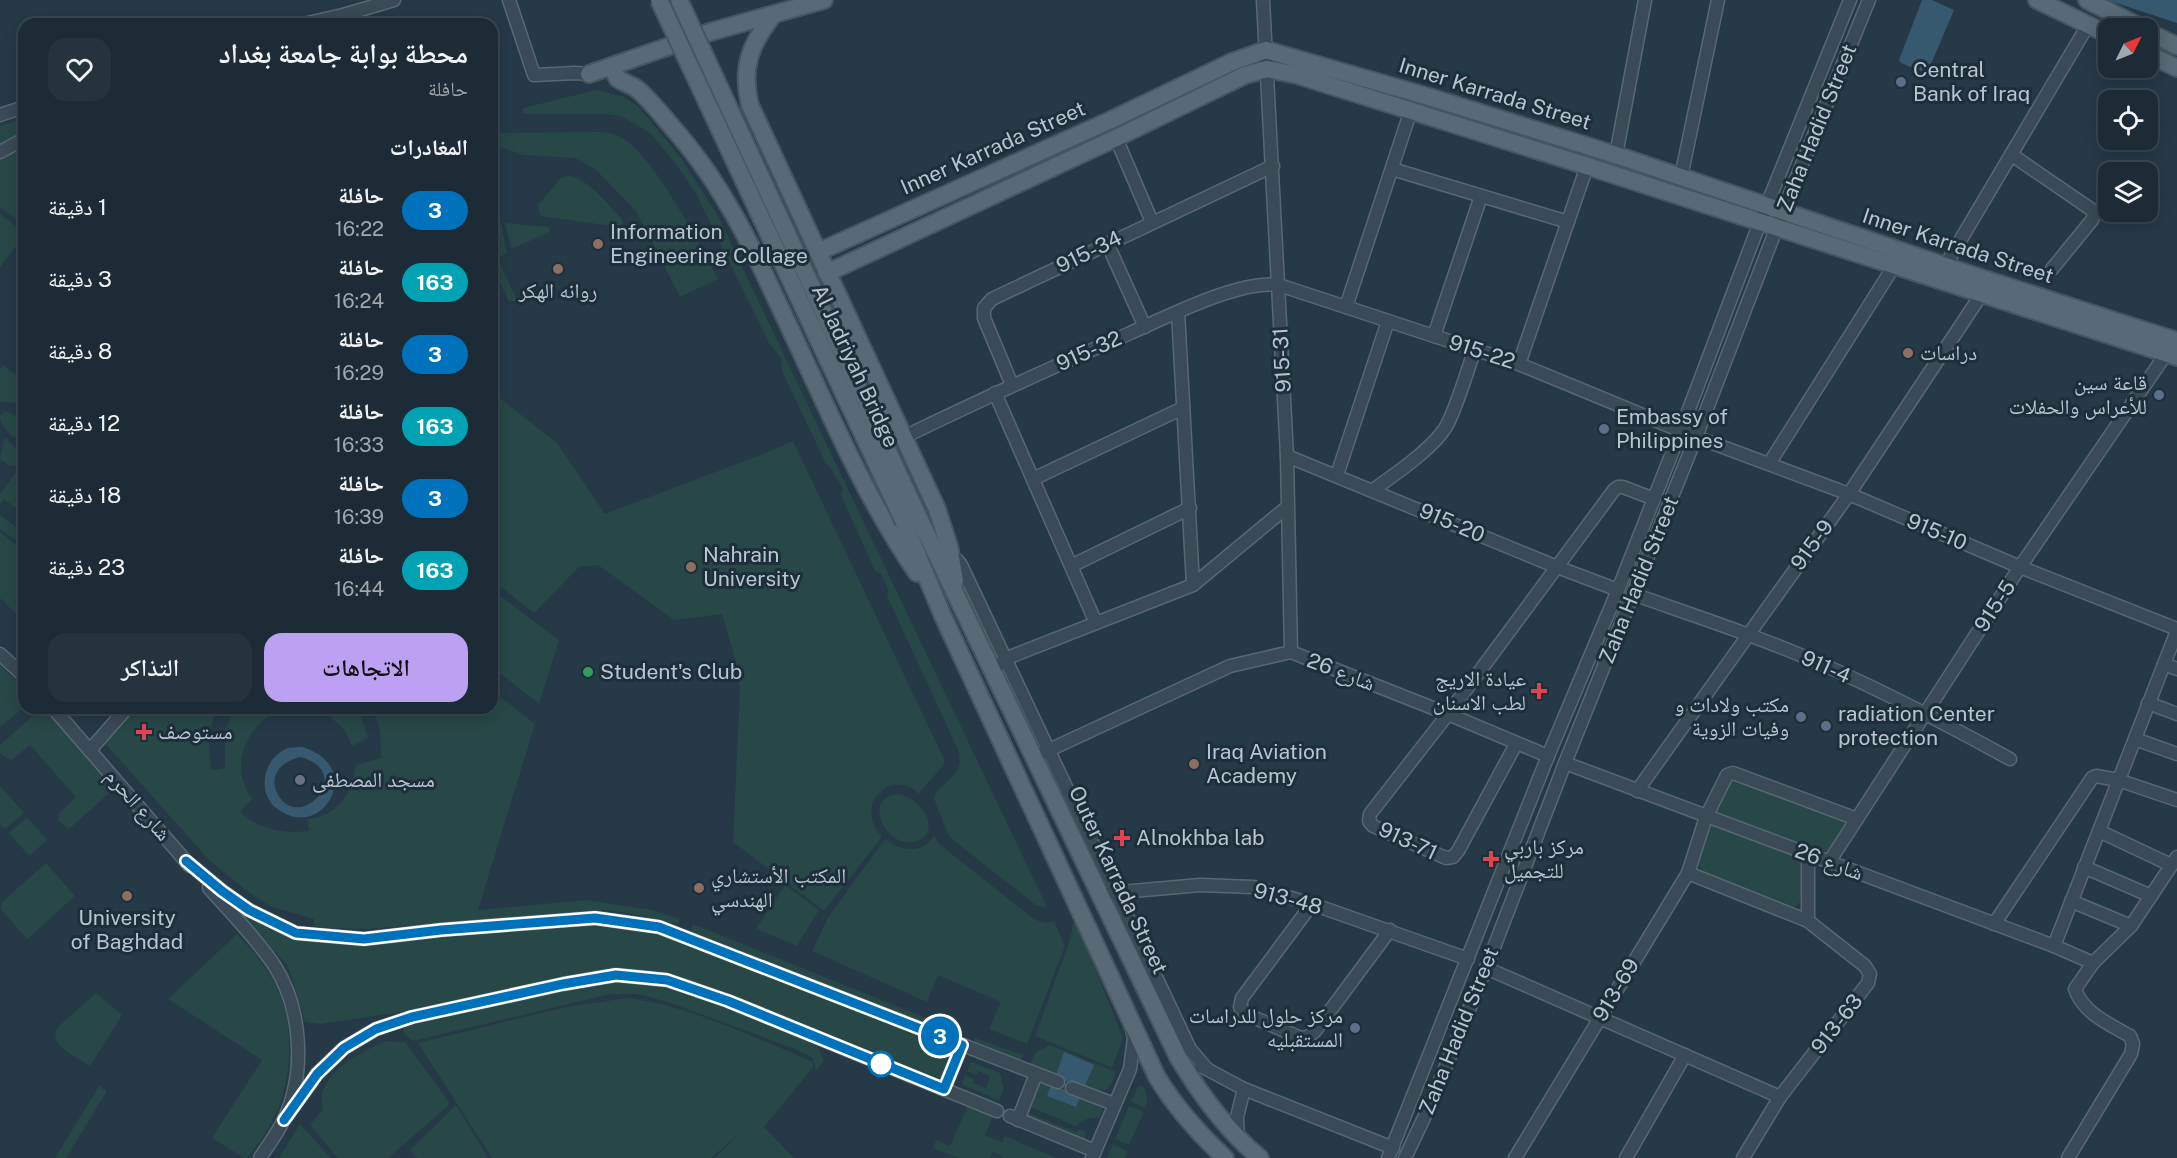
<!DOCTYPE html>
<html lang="ar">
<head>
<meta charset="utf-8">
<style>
	:root { --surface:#1c2b35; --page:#25333d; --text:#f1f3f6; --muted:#a0a7ad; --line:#3a4750; --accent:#bca0f2 }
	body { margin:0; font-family:"Public Sans","Noto Naskh Arabic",sans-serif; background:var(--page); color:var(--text); direction:rtl; height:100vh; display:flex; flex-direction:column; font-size:22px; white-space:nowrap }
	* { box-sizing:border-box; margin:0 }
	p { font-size:20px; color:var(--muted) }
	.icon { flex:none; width:33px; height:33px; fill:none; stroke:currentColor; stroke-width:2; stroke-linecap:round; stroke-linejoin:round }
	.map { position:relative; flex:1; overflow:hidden; direction:ltr }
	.sheet { position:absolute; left:18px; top:18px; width:480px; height:696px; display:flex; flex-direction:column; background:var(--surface); border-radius:18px; box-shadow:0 3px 15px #0003,0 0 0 2px var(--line); direction:rtl }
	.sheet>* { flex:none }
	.badge { padding:0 12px; border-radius:20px; font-size:21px; line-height:39px }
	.needle { width:39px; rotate:47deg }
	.buttons { position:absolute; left:2098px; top:18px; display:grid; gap:12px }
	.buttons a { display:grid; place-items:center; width:60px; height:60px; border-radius:12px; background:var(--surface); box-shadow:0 3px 15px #0003,0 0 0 2px var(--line); font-size:30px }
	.map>.badge { position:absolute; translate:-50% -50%; box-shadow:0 0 0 3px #fff }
	h2 { padding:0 30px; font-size:22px; line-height:54px }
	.round { display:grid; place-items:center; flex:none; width:63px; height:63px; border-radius:18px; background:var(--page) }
	.summary { display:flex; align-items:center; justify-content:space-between; height:102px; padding:0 30px }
	h1 { font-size:28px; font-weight:600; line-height:45px }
	.button { display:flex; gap:12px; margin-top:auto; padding:12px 30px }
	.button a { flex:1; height:69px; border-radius:18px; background:var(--accent); color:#111; font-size:24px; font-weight:600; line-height:69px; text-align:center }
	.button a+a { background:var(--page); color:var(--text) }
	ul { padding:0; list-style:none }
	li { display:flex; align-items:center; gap:18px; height:72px; padding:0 30px }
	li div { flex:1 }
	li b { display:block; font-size:22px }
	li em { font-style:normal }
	li .badge { min-width:66px; font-weight:700; text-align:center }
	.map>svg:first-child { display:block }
</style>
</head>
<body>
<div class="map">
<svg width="2177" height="1158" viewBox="0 0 2177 1158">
	<rect width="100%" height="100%" fill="#253947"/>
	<g fill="#274846">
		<path d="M 596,90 L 622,96 L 639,107 L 681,158 L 718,216 L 1046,905 L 1045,907 L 1037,906 L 949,837 L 934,799 C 940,778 964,781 959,752 L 887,596 L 888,590 L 881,574 L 875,571 L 841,495 L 843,489 L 830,467 L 826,464 L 782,371 L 781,358 L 769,343 L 695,192 L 676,164 L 650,133 L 623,117 L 607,114 L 523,114 L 523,108 Z"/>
		<polygon points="24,118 24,132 0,145 0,126"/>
		<path d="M 592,132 C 601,132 611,132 619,136 C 653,152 699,245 718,279 L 680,297 L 636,211 L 595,169 L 575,158 L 524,155 L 497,146 L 496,133 Z"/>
		<polygon points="24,146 24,225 0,207 0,159"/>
		<path d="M 566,176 C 585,174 609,206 622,219 L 623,225 L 619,227 L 540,216 L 538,205 L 561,178 Z"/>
		<polygon points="0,214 24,232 24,236 0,267"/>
		<polygon points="492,221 501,222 507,253 492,261"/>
		<polygon points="505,223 549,227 550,229 548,233 511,249"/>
		<polygon points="500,264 517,300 509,302 497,276 492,277 492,267"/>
		<polygon points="3,365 24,380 24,403 0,402 0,369"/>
		<path d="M 492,392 L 557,443 L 605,514 L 765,453 L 793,441 L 945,761 C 943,769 925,784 919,794 C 895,767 851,802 882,837 L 824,911 L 733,842 L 740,689 L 732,648 L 722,614 L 674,620 L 598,565 L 579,567 L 534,613 L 492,580 Z"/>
		<path d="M 5,411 L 24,420 L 24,438 L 13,437 C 6,431 0,424 0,415 Z"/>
		<polygon points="6,438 21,454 21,460 15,466 8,465 0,459 4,439"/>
		<polygon points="24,461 24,489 18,497 24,501 22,503 19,502 16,508 4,499 0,504 0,494"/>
		<polygon points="0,515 17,528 16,531 23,535 24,534 24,546 0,529"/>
		<polygon points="0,532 24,551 24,622 0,598"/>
		<polygon points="492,590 559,640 539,704 492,667"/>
		<polygon points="0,666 24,688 24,707 0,727"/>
		<path d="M 492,690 L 535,724 L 478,910 L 587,900 L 652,910 L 680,919 L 677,924 L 629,913 L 604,910 L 366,929 L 331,928 L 313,926 L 314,919 L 270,906 L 248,892 L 209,860 L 104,742 L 134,708 L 217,708 C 209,729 207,748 212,770 L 225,768 L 225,730 L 235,708 L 277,708 L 278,710 C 245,728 229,766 252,799 L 240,812 C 260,829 284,834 309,831 L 307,819 C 338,816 352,794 356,765 L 381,758 L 380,730 L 372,708 L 492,708 Z"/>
		<polygon points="42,708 46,708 116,787 69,829 59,821 59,813 76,797 30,745 12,760 8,759 0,753 0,745"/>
		<polygon points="339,708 355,708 361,717 368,738 352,746 344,729 330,717"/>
		<polygon points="1735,778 1844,820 1845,824 1829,849 1824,852 1715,814 1712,811 1724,782"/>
		<polygon points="0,786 24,813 5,829 0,824"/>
		<path d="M 897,794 C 923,797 944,835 914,842 C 885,848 862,798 897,794 Z"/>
		<polygon points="27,817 47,840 29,856 9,833"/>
		<polygon points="1710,823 1804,858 1800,902 1793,909 1702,871 1697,863"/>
		<path d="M 934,835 L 939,844 L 1034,919 L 1045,923 L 1054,921 L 1065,946 L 1027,1044 L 989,1029 L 1001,1002 L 938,975 L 927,1002 L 812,951 L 829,916 L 885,839 C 901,851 924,855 934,835 Z"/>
		<polygon points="46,863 75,896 27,939 1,909 2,902"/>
		<polygon points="785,885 819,910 797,946 756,929"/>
		<polygon points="238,907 300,937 595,922 658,931 956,1050 941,1084 678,977 641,971 606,970 416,1010 320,1024 305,1022 288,966 235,910"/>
		<polygon points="1075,918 1123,1038 1112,1068 1035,1036 1068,946"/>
		<polygon points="693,924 963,1033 961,1038 691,931"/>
		<path d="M 237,934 C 253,951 268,968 278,990 C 296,1028 292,1087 271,1124 C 264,1136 255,1147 247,1158 L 244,1158 L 212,1138 L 262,1060 L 168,999 Z"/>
		<polygon points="616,981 674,988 808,1040 819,1048 824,1061 816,1071 813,1058 795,1049 671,1003 638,994 611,994 413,1041 404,1034 403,1027 492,1006"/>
		<path d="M 96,993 L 122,1015 L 90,1066 C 78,1058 44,1044 59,1026 Z"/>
		<path d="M 627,998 C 692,1006 753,1037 813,1062 L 813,1067 L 764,1127 L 794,1158 L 715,1158 L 741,1132 L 711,1158 L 492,1158 L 418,1043 L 566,1007 Z"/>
		<polygon points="975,1038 1023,1055 1021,1060 974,1041"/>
		<path d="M 386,1041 L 405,1042 L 449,1102 L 448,1106 L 388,1158 L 338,1158 L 310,1125 L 323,1109 C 322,1102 321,1096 323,1090 C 332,1067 364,1050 386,1041 Z"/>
		<path d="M 1050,1045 L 1116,1072 C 1108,1094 1106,1092 1084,1088 L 1064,1053 L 1055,1076 L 1029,1066 L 1036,1052 Z"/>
		<polygon points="971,1062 1000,1073 1004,1089 999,1100 962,1085 965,1075 974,1079 973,1083 986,1088 990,1076 978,1071 976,1075 967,1071"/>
		<path d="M 1039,1080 L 1051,1084 L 1047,1096 L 1076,1107 L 1081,1096 L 1105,1105 L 1099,1118 C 1090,1116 1082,1121 1076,1126 L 1028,1106 Z"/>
		<polygon points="99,1086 107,1091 66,1158 55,1158"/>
		<path d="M 1138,1086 L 1143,1086 C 1147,1093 1149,1100 1145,1108 L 1131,1102 Z"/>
		<polygon points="456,1105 488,1158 417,1158 410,1150"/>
		<polygon points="968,1105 993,1116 985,1135 1002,1142 1005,1136 1056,1158 1002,1158 1002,1156 993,1152 990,1158 958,1158 933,1148 936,1140 950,1146"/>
		<polygon points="1129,1106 1144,1112 1129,1145 1115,1139"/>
		<polygon points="1026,1112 1076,1132 1080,1129 1085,1131 1086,1138 1083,1143 1024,1117"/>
		<polygon points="300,1124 331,1158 279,1158"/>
		<polygon points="1113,1144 1127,1151 1125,1158 1107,1158"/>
	</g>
	<g fill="#37596f" fill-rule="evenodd">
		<polygon points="1922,0 1932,0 1954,10 1928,71 1925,73 1901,63 1899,60"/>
		<polygon points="2107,0 2177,0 2177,23"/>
		<path d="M 302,747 C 364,765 326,836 284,813 C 278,810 271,805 268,798 C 259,779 269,755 288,748 C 293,747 298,747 302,747 ZM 301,757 C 357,773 298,835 277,793 C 268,774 284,760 301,757 Z"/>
		<polygon points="1064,1052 1094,1065 1084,1088 1055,1077"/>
		<polygon points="1051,1084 1081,1096 1076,1107 1047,1096"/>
	</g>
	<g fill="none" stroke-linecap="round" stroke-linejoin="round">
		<defs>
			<g id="minor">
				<polyline points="509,0 534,75 575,73 589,74"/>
				<polyline points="1263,0 1287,456 1291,652"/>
				<polyline points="303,24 343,15 394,0"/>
				<polyline points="0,115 24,107"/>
				<polyline points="1116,138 1152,222"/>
				<polyline points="0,152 24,139"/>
				<polyline points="1616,155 1645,0"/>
				<polyline points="2012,155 2092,210 2094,215 2092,220 2052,269"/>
				<polyline points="1392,169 1568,222"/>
				<polyline points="1681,177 1718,0"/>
				<polyline points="1107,243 1145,327"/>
				<polyline points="1945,266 2088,25"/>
				<polyline points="1346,307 1411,110"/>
				<polyline points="1178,312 1193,585"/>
				<polyline points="1434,336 1481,196"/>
				<polyline points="1519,364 1587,166"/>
				<polyline points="1012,385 984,318 984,308 992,299 1273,166"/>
				<polyline points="995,393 1096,623"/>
				<path d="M 904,437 C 978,401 1053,367 1128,334 C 1167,317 1238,280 1279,285 L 1519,364 L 1696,437 L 1849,494 L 2020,567 L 2177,629"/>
				<polyline points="1287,456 1557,567 1618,590"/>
				<polyline points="1769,464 1894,266"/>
				<polyline points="1337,475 1388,321"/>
				<polyline points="1033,479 1183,408"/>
				<path d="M 1373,490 C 1394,475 1437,446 1448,423 C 1459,400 1466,374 1475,349"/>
				<polyline points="951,558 957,560 961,565 1190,1049 1207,1069"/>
				<polyline points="1071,566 1190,508"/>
				<path d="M 1633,594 C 1698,617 1763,638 1826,666 C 1889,694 1950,726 2010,759"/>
				<polyline points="0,654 24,676"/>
				<polyline points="2164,664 2177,669"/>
				<polyline points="993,670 1007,658 1193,585 1286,508"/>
				<polyline points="2148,703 2177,714"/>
				<polyline points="53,708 190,866"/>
				<polyline points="2135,739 2177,754"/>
				<polyline points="1516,744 1458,851 1453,857 1446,858 1373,826 1369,821 1370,814 1448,714 1614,490 1618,487 1623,487 1654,499"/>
				<polyline points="90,750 127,708"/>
				<polyline points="1034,757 1230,666 1291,652 1448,714 1548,756"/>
				<polyline points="1565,763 2054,946 2093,963"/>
				<polyline points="1637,791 1849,494 1981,295"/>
				<polyline points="2099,831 2171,865"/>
				<polyline points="186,861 222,891 249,910 296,933 364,939 440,930 595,918 659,927 1058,1082"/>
				<polyline points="1829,862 2020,567 2166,354"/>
				<polyline points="2084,867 2151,896"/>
				<polyline points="1688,873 1808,921 1865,966 1870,974 1868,983 1780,1097 1743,1158"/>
				<path d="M 209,888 C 231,913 256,938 274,965 C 302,1008 306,1073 284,1119 C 278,1133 268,1145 260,1158"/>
				<polyline points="1110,893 1200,885 1253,887 1312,904 1468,959"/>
				<polyline points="2071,901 2131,926"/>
				<polyline points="1312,904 1242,998 1240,1007 1246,1014 1301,1038 1308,1037 1315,1031 1390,930"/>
				<polyline points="1808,921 1808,855"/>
				<polyline points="1994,924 2092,778 2096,776 2118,780 2177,800"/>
				<polyline points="2054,946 2177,631"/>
				<polyline points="1486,968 1780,1097"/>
				<polyline points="1201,1066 1244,1089 1393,1148"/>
				<polyline points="1072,1088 1114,1104"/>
				<polyline points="944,1089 962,1045"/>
				<polyline points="1010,1116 1095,1151"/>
				<polyline points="284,1120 317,1074 344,1048 376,1029 412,1017 563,984 616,975 667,980 728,1001 997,1111"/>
				<polyline points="1018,1120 1036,1074"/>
				<polyline points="1238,1139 1237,1117 1244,1089"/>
				<polyline points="1092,1158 1130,1069 1134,1038 1132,1030"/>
				<polyline points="1388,1158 1548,756 1618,590 1681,430 1760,222 1850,0"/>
				<polyline points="1405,1158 1430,1105 1486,968 1565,763 1696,437 1783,211 1869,0"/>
				<polyline points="1515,1158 1688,873 1706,817 1727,775 1733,773 1857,819"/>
				<polyline points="1626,1158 1685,1055"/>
				<path d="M 2068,1158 L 2131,1054 L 2133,1044 L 2130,1036 C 2109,1024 2083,1013 2075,989 L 2093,963 L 2131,926 L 2177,857"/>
			</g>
			<g id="major">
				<polyline points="2037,0 2109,35"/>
				<polyline points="2087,0 2142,28"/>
				<path d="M 773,15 C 750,45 741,67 750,105 L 937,509 L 949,546 L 955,581"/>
				<polyline points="2148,32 2177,46"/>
				<polyline points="2148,54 2177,68"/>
				<path d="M 612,66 L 617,78 C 623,83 631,84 637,89 C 652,101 667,122 680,136 C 722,186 750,242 777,301 C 821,392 859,489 917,573"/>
				<polyline points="589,74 710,32 824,0"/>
				<polyline points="818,252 1111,120 1232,62 1266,50 1426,96 1616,155 1978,277 2177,341"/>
				<polyline points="827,273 1116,138 1245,75 1267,69 1297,75 1587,166 2177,357"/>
				<path d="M 918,516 L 1178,1057 C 1200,1094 1226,1130 1260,1158"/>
				<path d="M 904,522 L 942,614 L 1157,1077 C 1176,1108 1198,1133 1225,1158"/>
			</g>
		</defs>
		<use href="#minor" stroke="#586873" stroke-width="15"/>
		<use href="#major" stroke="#465662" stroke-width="20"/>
		<use href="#minor" stroke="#3a4a56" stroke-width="12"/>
		<use href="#major" stroke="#586a76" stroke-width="16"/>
		<defs>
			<g id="major-bridge">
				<polyline points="659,0 904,522"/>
				<polyline points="679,0 918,516"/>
			</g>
		</defs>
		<use href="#major-bridge" stroke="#465662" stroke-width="20" stroke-linecap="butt"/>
		<use href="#major-bridge" stroke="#586a76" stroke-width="16"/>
	</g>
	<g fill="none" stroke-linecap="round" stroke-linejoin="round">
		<defs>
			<polyline id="line" points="186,861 222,891 249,910 296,933 364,939 441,930 595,918 659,927 962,1045 944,1089 728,1001 667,980 616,975 563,984 412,1017 376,1029 344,1048 317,1074 284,1120"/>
		</defs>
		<use href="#line" stroke="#fff" stroke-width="14"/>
		<use href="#line" stroke="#0072bc" stroke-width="9"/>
	</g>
	<g fill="#5c6f8a" stroke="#1e2f3c" stroke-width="2">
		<circle cx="1901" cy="82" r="6"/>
		<circle cx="2159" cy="395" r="6"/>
		<circle cx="1604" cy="429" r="6"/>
		<circle cx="1801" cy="717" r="6"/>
		<circle cx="1826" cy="726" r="6"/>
		<circle cx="1355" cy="1028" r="6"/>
	</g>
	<g fill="#8d6e63" stroke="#1e2f3c" stroke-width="2">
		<circle cx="598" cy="244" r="6"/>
		<circle cx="558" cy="269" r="6"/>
		<circle cx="1908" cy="353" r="6"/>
		<circle cx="691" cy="567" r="6"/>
		<circle cx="1194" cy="764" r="6"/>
		<circle cx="699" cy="888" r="6"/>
		<circle cx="127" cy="896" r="6"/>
	</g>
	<circle fill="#2e9e5b" stroke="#1e2f3c" stroke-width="2" cx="588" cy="672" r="6"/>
	<g fill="#e0444e" stroke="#1e2f3c" stroke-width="2">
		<path d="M1536 682h6v6h6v6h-6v6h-6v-6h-6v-6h6z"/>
		<path d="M141 723h6v6h6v6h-6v6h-6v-6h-6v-6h6z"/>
		<path d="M1119 829h6v6h6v6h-6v6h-6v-6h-6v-6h6z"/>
		<path d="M1488 850h6v6h6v6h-6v6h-6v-6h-6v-6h6z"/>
	</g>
	<circle fill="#6b7280" stroke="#1e2f3c" stroke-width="2" cx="300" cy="780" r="6"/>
	<circle fill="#fff" stroke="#0072bc" stroke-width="3" cx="881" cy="1064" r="12"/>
	<g text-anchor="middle" stroke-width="6" stroke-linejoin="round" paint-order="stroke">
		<g font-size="21" fill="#b8c5cf" stroke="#1e2f3c" text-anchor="start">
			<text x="1913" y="77">Central<tspan x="1913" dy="24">Bank of Iraq</tspan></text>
			<text x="610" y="239">Information<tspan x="610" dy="24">Engineering Collage</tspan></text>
			<text x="558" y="298" text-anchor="middle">روانه الهكر</text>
			<text x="1920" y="360">دراسات</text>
			<text x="2147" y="390" text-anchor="end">قاعة سين<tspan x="2147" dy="24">للأعراس والحفلات</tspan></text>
			<text x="1616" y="424">Embassy of<tspan x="1616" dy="24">Philippines</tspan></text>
			<text x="703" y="562">Nahrain<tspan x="703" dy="24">University</tspan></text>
			<text x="600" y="679">Student's Club</text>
			<text x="1526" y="686" text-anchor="end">عيادة الاريج<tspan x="1526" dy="24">لطب الاسنان</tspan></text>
			<text x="1789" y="712" text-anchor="end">مكتب ولادات و<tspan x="1789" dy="24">وفيات الزوية</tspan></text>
			<text x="1838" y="721">radiation Center<tspan x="1838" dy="24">protection</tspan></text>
			<text x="158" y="739">مستوصف</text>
			<text x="1206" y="759">Iraq Aviation<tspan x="1206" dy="24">Academy</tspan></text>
			<text x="312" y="787">مسجد المصطفى</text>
			<text x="1136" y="845">Alnokhba lab</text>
			<text x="1504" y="854">مركز باربي<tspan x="1504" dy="24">للتجميل</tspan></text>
			<text x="711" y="883">المكتب الأستشاري<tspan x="711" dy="24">الهندسي</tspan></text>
			<text x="127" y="925" text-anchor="middle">University<tspan x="127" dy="24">of Baghdad</tspan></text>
			<text x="1343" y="1023" text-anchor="end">مركز حلول للدراسات<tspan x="1343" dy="24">المستقبليه</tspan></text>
		</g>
		<g font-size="21" fill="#b8c5cf" stroke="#1e2f3c">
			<text transform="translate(1495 94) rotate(17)" y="7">Inner Karrada Street</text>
			<text transform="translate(1817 128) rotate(-68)" y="7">Zaha Hadid Street</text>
			<text transform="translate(993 148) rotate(-24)" y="7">Inner Karrada Street</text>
			<text transform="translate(1958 246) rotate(18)" y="7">Inner Karrada Street</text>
			<text transform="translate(1089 252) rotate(-26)" y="7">915-34</text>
			<text transform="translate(1089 351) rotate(-24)" y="7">915-32</text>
			<text transform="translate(1482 352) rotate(18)" y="7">915-22</text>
			<text transform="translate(1282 360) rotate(-93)" y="7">915-31</text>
			<text transform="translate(855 366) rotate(65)" y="7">Al Jadriyah Bridge</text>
			<text transform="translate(1452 523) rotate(23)" y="7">915-20</text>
			<text transform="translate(1937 532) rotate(23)" y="7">915-10</text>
			<text transform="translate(1812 545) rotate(-54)" y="7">915-9</text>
			<text transform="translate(1639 580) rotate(-68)" y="7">Zaha Hadid Street</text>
			<text transform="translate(1995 606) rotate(-57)" y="7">915-5</text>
			<text transform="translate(1826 667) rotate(24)" y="7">911-4</text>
			<text transform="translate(1341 672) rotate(21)" y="7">شارع 26</text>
			<text transform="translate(138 805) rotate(49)" y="7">شارع الحرم</text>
			<text transform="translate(1408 841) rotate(25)" y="7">913-71</text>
			<text transform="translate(1829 862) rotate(20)" y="7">شارع 26</text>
			<text transform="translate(1118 880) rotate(65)" y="7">Outer Karrada Street</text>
			<text transform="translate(1288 899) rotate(15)" y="7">913-48</text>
			<text transform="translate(1616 990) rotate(-59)" y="7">913-69</text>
			<text transform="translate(1837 1024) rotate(-52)" y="7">913-63</text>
			<text transform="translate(1459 1031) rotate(-68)" y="7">Zaha Hadid Street</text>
		</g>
	</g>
</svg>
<div class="buttons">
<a><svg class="needle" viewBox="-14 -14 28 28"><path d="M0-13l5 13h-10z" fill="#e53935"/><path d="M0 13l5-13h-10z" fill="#a0a7ad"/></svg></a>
<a><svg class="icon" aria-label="locate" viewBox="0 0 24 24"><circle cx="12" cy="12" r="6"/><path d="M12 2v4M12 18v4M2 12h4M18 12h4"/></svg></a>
<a><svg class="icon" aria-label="layers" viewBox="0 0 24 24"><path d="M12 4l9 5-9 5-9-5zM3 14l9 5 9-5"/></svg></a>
</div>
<b class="badge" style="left:940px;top:1036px;background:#0072bc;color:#fff">3</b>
<section class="sheet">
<div class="summary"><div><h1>محطة بوابة جامعة بغداد</h1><p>حافلة</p></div><a class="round"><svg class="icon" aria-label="heart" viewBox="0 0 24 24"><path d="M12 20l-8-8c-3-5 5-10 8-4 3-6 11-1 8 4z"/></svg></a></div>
<h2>المغادرات</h2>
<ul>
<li><span class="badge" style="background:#0072bc;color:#fff">3</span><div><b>حافلة</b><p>16:22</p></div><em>1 دقيقة</em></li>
<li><span class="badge" style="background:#00a3b4;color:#fff">163</span><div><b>حافلة</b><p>16:24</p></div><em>3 دقيقة</em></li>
<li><span class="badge" style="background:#0072bc;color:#fff">3</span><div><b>حافلة</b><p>16:29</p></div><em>8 دقيقة</em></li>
<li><span class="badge" style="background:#00a3b4;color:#fff">163</span><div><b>حافلة</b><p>16:33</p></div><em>12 دقيقة</em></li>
<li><span class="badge" style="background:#0072bc;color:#fff">3</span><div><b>حافلة</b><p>16:39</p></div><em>18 دقيقة</em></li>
<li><span class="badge" style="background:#00a3b4;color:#fff">163</span><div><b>حافلة</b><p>16:44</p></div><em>23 دقيقة</em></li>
</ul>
<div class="button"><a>الاتجاهات</a><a>التذاكر</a></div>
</section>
</div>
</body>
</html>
